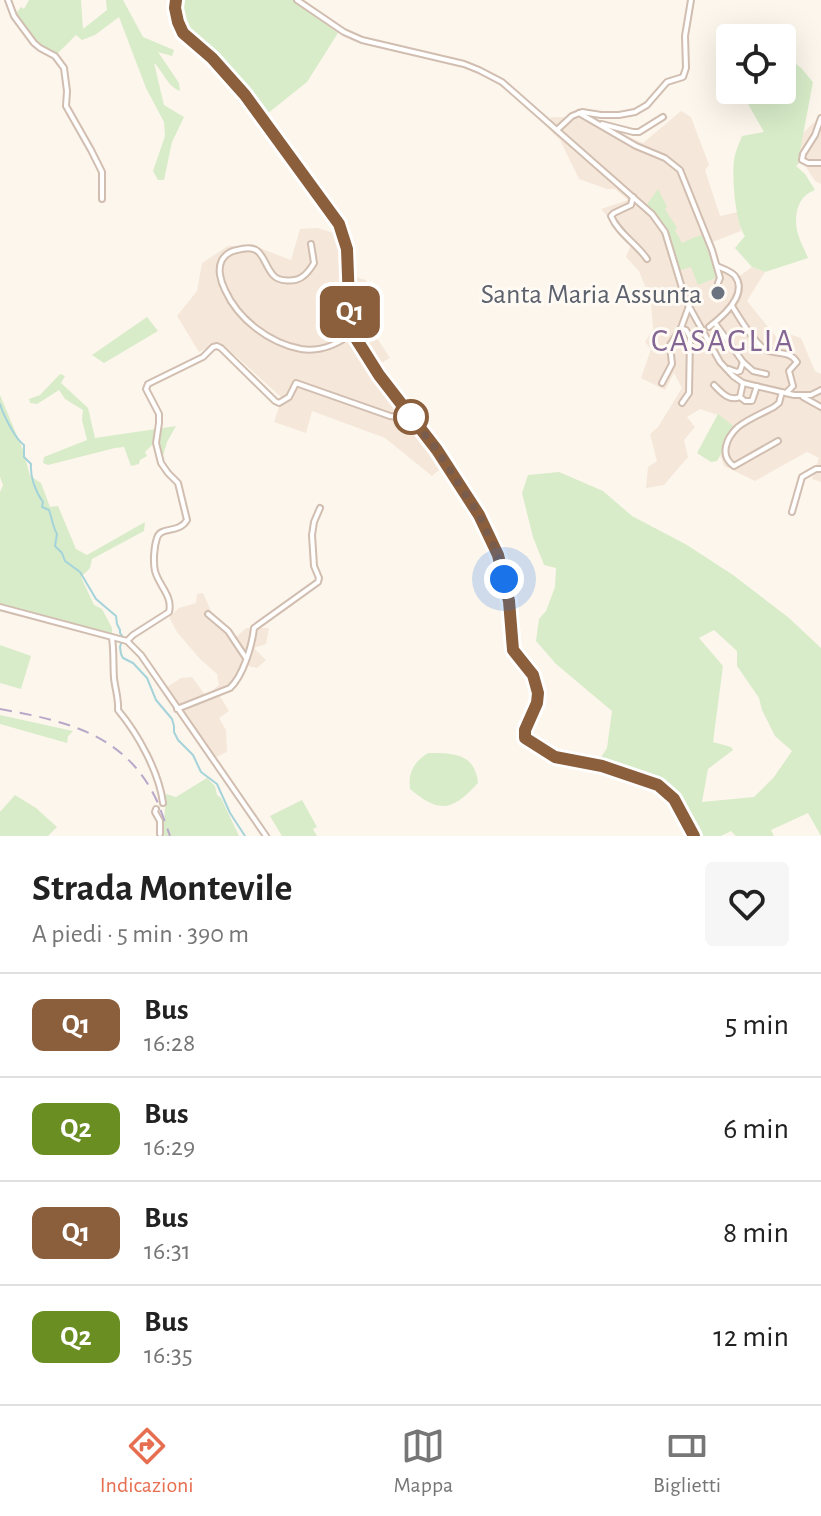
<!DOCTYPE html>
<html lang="it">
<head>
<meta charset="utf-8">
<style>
	:root { --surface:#fff; --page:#f6f6f6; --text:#222; --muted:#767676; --line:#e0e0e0; --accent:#e76f51 }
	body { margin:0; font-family:"Alegreya Sans",sans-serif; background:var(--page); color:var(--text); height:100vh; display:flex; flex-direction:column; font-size:30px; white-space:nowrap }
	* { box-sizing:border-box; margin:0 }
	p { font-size:26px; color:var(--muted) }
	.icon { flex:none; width:44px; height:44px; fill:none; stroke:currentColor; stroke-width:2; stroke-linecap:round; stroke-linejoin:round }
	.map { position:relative; height:836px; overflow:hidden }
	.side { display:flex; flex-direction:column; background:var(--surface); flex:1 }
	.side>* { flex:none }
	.badge { padding:0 16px; border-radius:12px; font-size:28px; line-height:52px }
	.fabs { position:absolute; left:716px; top:24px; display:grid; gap:16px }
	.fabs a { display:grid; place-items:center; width:80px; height:80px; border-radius:8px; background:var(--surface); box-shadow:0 8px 32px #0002; font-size:40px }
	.you { position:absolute; width:40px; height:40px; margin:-20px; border:6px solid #fff; border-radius:50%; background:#1a73e8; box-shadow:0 0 0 12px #1a73e833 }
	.map>.badge { position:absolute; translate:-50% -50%; box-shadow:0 0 0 4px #fff }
	.round { display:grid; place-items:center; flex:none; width:84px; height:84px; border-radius:8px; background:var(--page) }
	.head { display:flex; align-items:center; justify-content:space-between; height:136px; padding:0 32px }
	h1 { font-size:38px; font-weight:700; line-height:60px }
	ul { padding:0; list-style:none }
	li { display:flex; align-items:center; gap:24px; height:104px; padding:0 32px; border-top:2px solid var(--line) }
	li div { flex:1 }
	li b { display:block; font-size:30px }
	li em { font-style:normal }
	li .badge { min-width:88px; font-weight:700; text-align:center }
	.tabs { display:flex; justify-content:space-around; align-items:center; height:112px; border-top:2px solid var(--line); background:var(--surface); font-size:22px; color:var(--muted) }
	.tabs a { display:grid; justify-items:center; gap:4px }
	.tabs .selected { color:var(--accent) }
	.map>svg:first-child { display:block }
</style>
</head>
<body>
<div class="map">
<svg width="821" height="836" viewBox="0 0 821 836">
	<rect width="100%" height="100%" fill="#fdf6ec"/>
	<g fill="#f5e8da">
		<polygon points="681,111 691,117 709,165 705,170 720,216 738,212 741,231 710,243 717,266 737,278 752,267 765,272 747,301 781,343 786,333 801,338 815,371 821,374 821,482 812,479 819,458 807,452 755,481 724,466 720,454 725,449 718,415 700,409 687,417 695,427 684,440 688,457 664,485 646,488 648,467 657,461 650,434 658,427 682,388 674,373 665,390 641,378 651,349 645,342 653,329 651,301 639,271 626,257 631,245 601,209 628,200 615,189 607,189 579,179 560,140 548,128 551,117 584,118 643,143"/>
		<polygon points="821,116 821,184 815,181 799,156 802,134"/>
		<polygon points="318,228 339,235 349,275 366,280 365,320 390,358 374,367 437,450 450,461 432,476 385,438 312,411 306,433 274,422 282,398 237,357 218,342 199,352 177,316 197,291 202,263 228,246 257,247 291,260 300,229"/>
		<polygon points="203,593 214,618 234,639 246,628 269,628 266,644 254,648 266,660 257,668 244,665 237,682 218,693 229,711 219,718 226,730 227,752 212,759 164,689 181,678 192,677 206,696 219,685 217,674 200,659 177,632 169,617 179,608 196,603 197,594"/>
	</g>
	<g fill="#d8ecc9" fill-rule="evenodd">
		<path d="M 29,0 L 81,0 L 83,29 L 107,10 L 106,0 L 123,0 L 143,37 L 174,50 L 172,56 L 158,52 L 179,83 L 180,91 C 167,86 163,71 154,63 L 164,105 L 184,117 L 172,142 L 164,180 L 158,180 L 153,171 L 165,136 L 164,122 L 146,88 L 119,17 L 95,35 L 82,40 L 76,35 L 55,56 L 40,48 L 14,16 L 21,7 L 24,9 Z"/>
		<path d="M 182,0 L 292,0 L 338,33 L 307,82 L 262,118 L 212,58 L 215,56 C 191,34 184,35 182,0 Z"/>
		<path d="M 782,52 L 802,69 L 813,82 L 799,156 L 802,160 L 796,166 L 805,174 L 815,190 C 797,196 793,217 798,234 C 800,242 805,250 808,258 L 765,272 L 752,267 L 735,248 L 745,236 C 735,222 732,178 734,160 C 735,152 739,144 742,136 L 764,132 L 748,104 L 735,90 L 782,90 Z"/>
		<polygon points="658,189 667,207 665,209 677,228 675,230 682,243 695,237 703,235 718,277 698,285 691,267 678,271 665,232 645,207"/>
		<polygon points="147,317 158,331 104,363 92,355"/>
		<polygon points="60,374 65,376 61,383 88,408 95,438 176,426 167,442 161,463 156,443 154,443 145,452 147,456 140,460 139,464 131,466 124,447 115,448 48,465 43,463 44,457 87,440 82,420 83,410 65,399 59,390 37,404 30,403 29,399 40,395"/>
		<polygon points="0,395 23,450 30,476 41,483 50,507 58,506 76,549 87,555 145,522 144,531 92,559 90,568 81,577 94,605 102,609 112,628 112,638 0,607 0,492 3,485 0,477"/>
		<polygon points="718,414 736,428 717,461 711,462 697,453"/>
		<path d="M 559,472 L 603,491 L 632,516 L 687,545 L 733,575 L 789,618 L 821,648 L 821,836 L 808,813 L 771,830 L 774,836 L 736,836 L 731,831 L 721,836 L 696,836 L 681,811 L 683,810 L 676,796 L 662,786 L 596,765 L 607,748 L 612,711 L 556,664 L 536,641 L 539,619 L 546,611 L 555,587 L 556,568 L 544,565 L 533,537 L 522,493 L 528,475 ZM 714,630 L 737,651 L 737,666 L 759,698 L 762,710 L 775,736 L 792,751 L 774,777 L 754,797 L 702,802 L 708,769 L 733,750 L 731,747 L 713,742 L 723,666 L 699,638 Z"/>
		<polygon points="0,645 31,656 21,689 0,683"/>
		<polygon points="0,715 73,731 68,736 67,743 0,724"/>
		<path d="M 428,753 C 453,753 475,753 478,783 C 452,811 440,814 410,789 C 408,772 414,762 428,753 Z"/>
		<polygon points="207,778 215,786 217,795 221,798 239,836 163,836 166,794 176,797"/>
		<polygon points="15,795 36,808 57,827 48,836 0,836 0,812"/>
		<polygon points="302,800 317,827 313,829 317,836 282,836 270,816"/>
	</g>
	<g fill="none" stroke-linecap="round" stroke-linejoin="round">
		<path stroke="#a5d3da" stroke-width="2" d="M 0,404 C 3,414 15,439 24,445 L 24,457 L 31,464 C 30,476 35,491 43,502 L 42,507 L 49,510 C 52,518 53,528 57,534 L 55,546 L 62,553 L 65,561 L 80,572 L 96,599 L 116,616 L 117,624 L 120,630 L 120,633 L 123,637 L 120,647 L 121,654 L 123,658 L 133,663 L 147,678 L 156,700 L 172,719 L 174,726 L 174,732 L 178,740 L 193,755 L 201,772 L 217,784 L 230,813 L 245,836"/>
		<defs>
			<g id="minor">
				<polyline points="8,0 14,16 34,43 40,48 55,56 64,68 67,91 66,106 91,150 102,172 102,199"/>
				<polyline points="176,0 175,8 178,22 183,33 212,58 245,95 339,224 347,249 350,329 379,375 437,450 479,515 498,555 509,601 513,650 533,675 538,693 537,703 525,730 525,738 555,757 602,766 658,785 674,799 694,836"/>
				<polyline points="297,0 344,32 362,40 464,64 479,70 502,82 652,214 665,232 686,301 720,362 733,376 743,383 794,395 811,395 821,390"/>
				<polyline points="579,113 636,146 665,158 680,170 712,250 720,278 718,283"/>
				<polyline points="821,118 815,135 803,154 802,160 808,163 821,163"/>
				<polyline points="602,124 633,132 639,132 663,117"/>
				<polyline points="557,130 572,116 582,112 601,115 619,115 635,112 647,105 667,82 683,77 686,68 685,36 691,0"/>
				<path d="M 633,197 L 631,205 L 614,213 L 611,216 C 618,233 637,244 647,259"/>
				<path d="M 311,244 L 314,263 C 311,268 307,274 302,277 C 295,282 279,282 273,275 C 261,261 264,242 237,250 C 231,251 225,255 222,260 C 217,269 221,282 225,290 C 238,319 269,343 301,349 C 320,352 337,345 352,333"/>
				<path d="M 732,306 C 741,320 750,337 763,348 C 774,356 789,349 797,362 L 789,371 L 793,386 L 787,392"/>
				<polyline points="715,323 743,362 753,371 766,374"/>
				<path d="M 709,327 C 722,317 749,295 735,276 C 731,271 723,269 717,266"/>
				<polyline points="729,369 737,372 740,371 743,362"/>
				<polyline points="662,383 672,364 670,345 681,328"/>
				<polyline points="743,383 740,397 745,401 752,401 757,386"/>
				<path d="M 714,385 C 721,392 729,402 740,397"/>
				<polyline points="803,397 821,407"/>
				<polyline points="682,403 689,393 690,337 686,330 681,328 689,306"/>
				<path d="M 778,441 L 734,466 C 719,456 726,438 738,427 C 748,419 763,413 774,407 L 779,403 L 782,392"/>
				<polyline points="792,512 802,477 816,469 821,469"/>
				<polyline points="0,607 127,641 141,655 266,836"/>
				<polyline points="208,614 228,631 246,658"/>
				<path d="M 112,638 C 114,651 113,664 114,678 C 115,688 119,700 118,710 C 138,734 159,772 163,803"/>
				<path d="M 127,641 L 133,635 L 169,612 C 173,596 159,586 155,571 C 153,562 154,547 157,538 C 160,526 179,534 187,520 L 178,483 L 168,473 L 161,463 L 156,443 L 159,423 L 159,414 L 146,389 L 148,384 L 203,357 L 213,347 L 217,346 L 221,348 L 275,401 L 279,403 L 289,397 L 296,383 L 390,416 L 405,418 L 409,415"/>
				<path d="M 177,709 L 230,688 C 243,676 252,646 254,628 L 318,582 L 319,578 L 314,566 L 312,535 L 314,522 L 320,508"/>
				<polyline points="156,809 155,812 160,821 160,834"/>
			</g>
		</defs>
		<use href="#minor" stroke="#d1beb0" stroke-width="8"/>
		<use href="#minor" stroke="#fff" stroke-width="4"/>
		<path stroke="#b9a8c9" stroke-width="2" stroke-dasharray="12 8" stroke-linecap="butt" d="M 0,709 C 66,721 126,734 157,801 C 162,813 166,825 170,836"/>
	</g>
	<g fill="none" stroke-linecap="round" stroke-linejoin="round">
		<defs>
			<polyline id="line" points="176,0 175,8 178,22 183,33 212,58 245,95 339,224 347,249 350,329 379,375 437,450 479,515 498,555 509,601 513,650 533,675 538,693 537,703 525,730 525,738 555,757 602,766 658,785 674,799 694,836"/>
		</defs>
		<use href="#line" stroke="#fff" stroke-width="18"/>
		<use href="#line" stroke="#8b5e3c" stroke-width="12"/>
		<polyline stroke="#7a5c4d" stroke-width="8" stroke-dasharray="0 14.4" points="411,417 409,415 437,450 479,515 498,555 504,579"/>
	</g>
	<circle fill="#6b7280" stroke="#fffaf3" stroke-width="3" cx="718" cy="293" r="8"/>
	<circle fill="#fff" stroke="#8b5e3c" stroke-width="4" cx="411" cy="417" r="16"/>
	<g text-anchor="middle" stroke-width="6" stroke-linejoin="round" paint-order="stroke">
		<g font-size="28" fill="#5b616d" stroke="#fffaf3" text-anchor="end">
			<text x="702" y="303">Santa Maria Assunta</text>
		</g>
		<g font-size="32" letter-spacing="2" fill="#846695" stroke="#fffaf3">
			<text x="723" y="351">CASAGLIA</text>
		</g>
	</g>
</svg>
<div class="fabs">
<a><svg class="icon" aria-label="locate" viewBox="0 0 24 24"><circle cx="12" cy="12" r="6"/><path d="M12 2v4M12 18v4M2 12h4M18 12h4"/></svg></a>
</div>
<div class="you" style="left:504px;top:579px"></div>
<b class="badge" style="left:350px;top:312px;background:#8b5e3c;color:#fff">Q1</b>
</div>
<section class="side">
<div class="head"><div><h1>Strada Montevile</h1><p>A piedi · 5 min · 390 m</p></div><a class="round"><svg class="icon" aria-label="heart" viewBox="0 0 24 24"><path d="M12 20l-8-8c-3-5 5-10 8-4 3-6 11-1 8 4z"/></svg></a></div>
<ul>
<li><span class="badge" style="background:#8b5e3c;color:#fff">Q1</span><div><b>Bus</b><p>16:28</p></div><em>5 min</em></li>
<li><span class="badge" style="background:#6b8e23;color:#fff">Q2</span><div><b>Bus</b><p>16:29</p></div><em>6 min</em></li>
<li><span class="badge" style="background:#8b5e3c;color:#fff">Q1</span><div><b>Bus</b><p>16:31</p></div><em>8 min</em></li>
<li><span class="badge" style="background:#6b8e23;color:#fff">Q2</span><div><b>Bus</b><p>16:35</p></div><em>12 min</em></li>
</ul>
</section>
<nav class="tabs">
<a class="selected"><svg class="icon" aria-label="directions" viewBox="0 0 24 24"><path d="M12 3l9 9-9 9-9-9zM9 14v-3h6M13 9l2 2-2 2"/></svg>Indicazioni</a>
<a><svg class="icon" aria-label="map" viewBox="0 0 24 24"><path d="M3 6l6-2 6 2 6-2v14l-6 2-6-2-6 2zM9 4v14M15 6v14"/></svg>Mappa</a>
<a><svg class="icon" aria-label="tickets" viewBox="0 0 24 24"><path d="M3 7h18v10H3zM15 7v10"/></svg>Biglietti</a>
</nav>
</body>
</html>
